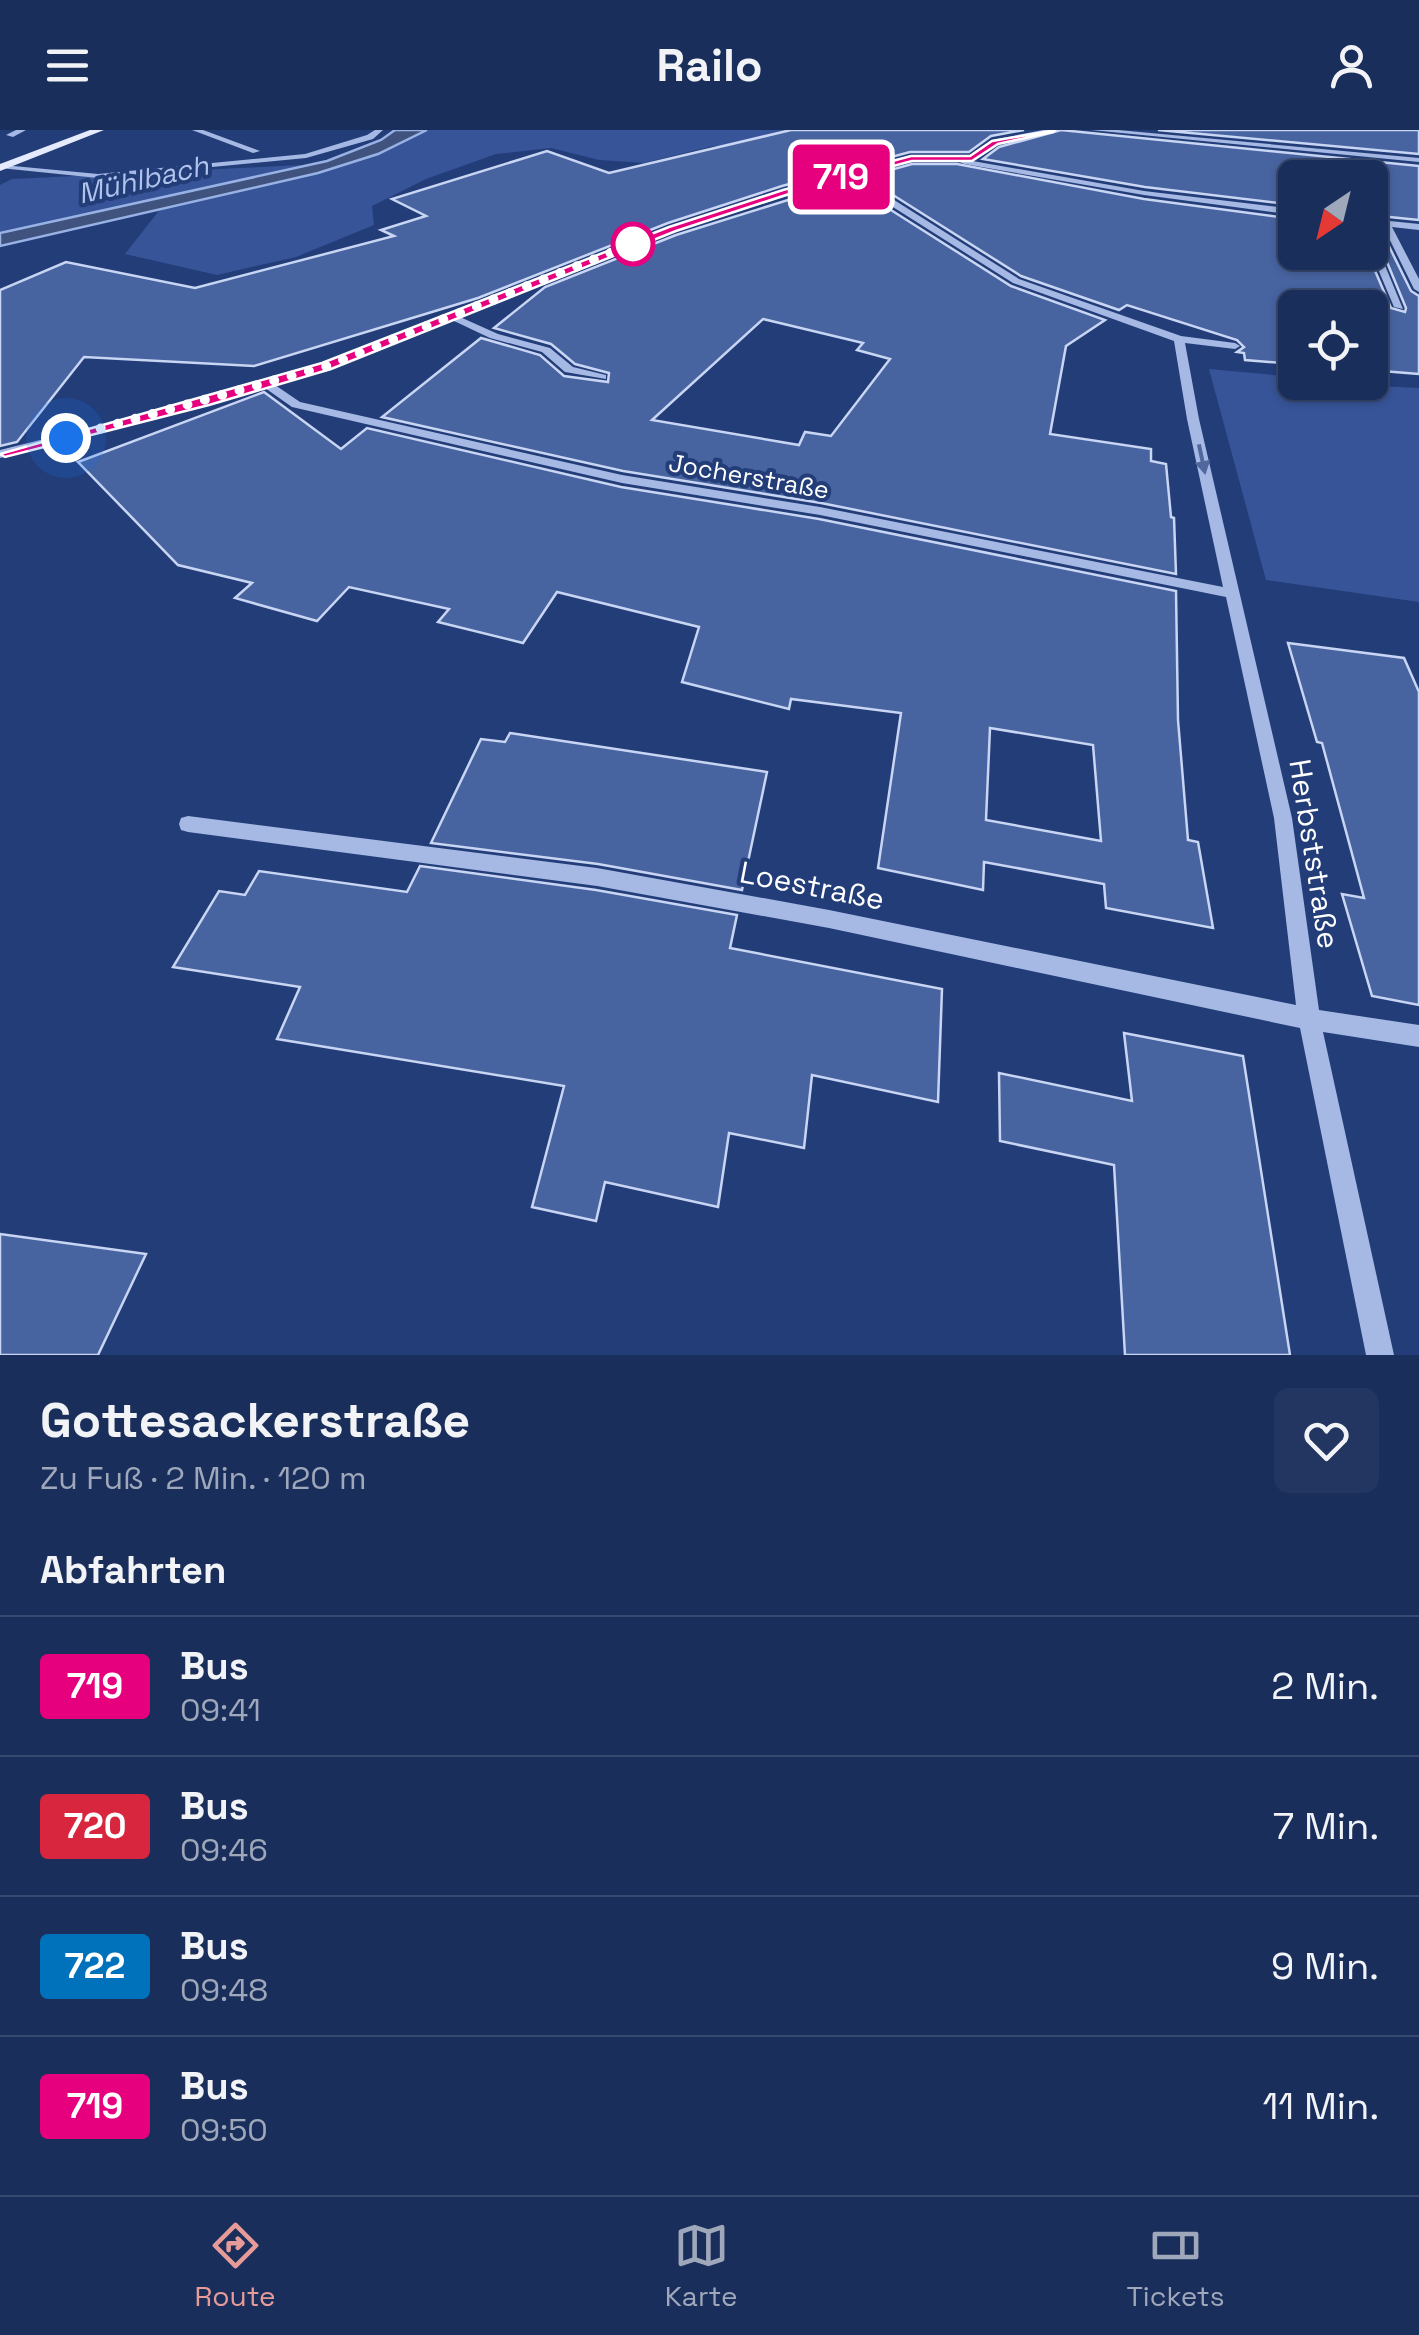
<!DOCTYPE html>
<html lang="de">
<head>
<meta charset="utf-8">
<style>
	:root { --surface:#1a2e5b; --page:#233661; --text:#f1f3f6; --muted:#9fa8bb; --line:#384a71; --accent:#e69b98 }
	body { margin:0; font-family:"Space Grotesk",sans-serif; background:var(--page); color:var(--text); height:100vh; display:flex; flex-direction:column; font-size:38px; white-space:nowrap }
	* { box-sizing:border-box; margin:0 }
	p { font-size:32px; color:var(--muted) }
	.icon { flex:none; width:55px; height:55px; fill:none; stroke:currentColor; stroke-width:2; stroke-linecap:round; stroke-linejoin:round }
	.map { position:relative; height:1225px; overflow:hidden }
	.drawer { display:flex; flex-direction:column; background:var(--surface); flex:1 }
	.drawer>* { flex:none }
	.badge { padding:0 20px; border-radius:8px; font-size:35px; line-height:65px }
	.needle { width:65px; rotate:215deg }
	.tools { position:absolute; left:1278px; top:30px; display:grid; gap:20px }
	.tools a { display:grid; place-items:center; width:110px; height:110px; border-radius:15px; background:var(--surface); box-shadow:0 2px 8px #0004,0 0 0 2px var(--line); font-size:50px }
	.you { position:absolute; width:50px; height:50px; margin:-25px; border:8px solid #fff; border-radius:50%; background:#1a73e8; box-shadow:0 0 0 15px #1a73e833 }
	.map>.badge { position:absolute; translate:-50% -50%; box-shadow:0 0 0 5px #fff }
	h2 { padding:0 40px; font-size:38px; line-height:90px }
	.round { display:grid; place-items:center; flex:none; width:105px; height:105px; border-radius:15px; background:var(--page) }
	.headline { display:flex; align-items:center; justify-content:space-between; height:170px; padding:0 40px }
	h1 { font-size:48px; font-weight:600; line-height:75px }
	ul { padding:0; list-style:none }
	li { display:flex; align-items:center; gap:30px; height:140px; padding:0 40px; border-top:2px solid var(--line) }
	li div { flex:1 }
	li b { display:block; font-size:38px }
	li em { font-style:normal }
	li .badge { min-width:110px; font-weight:700; text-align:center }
	header { display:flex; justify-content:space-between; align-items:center; height:130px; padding:0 40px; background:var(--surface); font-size:45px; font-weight:600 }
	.menu { display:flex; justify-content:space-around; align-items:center; height:140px; border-top:2px solid var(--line); background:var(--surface); font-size:28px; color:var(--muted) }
	.menu a { display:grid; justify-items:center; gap:5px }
	.menu .current { color:var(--accent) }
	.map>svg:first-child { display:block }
</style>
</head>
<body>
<header><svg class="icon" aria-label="menu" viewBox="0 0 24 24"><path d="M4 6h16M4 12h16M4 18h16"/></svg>Railo<svg class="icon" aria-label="person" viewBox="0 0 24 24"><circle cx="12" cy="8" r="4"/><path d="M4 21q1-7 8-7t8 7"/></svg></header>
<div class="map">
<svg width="1419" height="1225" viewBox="0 0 1419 1225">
	<rect width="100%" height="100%" fill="#233d79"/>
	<g fill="#365497">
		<polygon points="427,0 804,0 796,6 754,8 743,15 713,16 644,33 599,30 551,18 496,24 426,49 372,76 374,95 296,127 217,145 125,124 161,78 318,43 378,24"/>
		<polygon points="303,35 0,103 0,55 12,49"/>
		<polygon points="1209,239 1295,247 1295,252 1419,258 1419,472 1266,450"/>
	</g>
	<polygon fill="#40537f" stroke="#99b2e5" stroke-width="2.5" points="395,0 427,0 378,24 318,43 0,116 0,103 327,31 381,10"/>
	<g fill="#4763a0" stroke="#c8d5f3" stroke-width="2.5" fill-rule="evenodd">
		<polygon points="791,0 1024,0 991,6 969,22 910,22 782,56 668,93 478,168 254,236 84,227 17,312 0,316 0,160 66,132 195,158 394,106 381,100 426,86 392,69 547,21 609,43"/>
		<polygon points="1061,0 1419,36 1419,90 1370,85 1370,48 1295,48 1295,75 1145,57 983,29 999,17"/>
		<polygon points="1158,0 1419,0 1419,24"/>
		<polygon points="912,34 957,34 1144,69 1295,89 1295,122 1367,122 1391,178 1405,182 1406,178 1377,108 1370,102 1370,99 1381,100 1411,161 1419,166 1419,244 1370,240 1370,178 1295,178 1295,234 1245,230 1244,223 1237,222 1244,217 1237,210 1127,175 1119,180 1021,146 893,65 858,49"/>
		<path d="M 839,54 L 883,75 L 1011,156 L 1105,190 L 1066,216 L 1050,304 L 1151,319 L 1151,331 L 1166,334 L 1171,387 L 1174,388 L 1176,444 L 821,373 L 623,341 L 382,287 L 481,208 L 540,225 L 564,246 L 608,252 L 609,243 L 575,234 L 551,214 L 494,198 L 545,157 L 676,105 ZM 763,189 L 863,213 L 857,220 L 890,229 L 831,306 L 805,302 L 799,315 L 652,290 Z"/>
		<path d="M 264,262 L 341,319 L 367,298 L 621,357 L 819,389 L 1176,461 L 1178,590 L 1188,710 L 1198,712 L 1213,798 L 1106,778 L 1104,754 L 984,732 L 983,760 L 878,738 L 901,583 L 791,569 L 789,579 L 682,552 L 699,497 L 557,462 L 523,513 L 438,492 L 449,479 L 349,457 L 317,491 L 235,468 L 252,453 L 178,435 L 78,332 ZM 990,598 L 1093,615 L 1101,711 L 986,690 Z"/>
		<polygon points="1288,513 1404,528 1419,562 1419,875 1372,866 1342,764 1364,768 1322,613 1317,612"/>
		<polygon points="510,603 767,642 742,760 598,734 431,713 481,609 505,612"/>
		<polygon points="420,736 596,760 737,785 730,818 942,859 938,972 812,945 804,1018 729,1003 718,1077 605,1052 596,1091 532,1077 564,956 277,909 300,857 173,837 219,761 245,765 259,741 407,762"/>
		<polygon points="1124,903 1243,926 1290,1225 1125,1225 1114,1035 1000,1011 999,943 1132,971"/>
		<polygon points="0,1104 146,1124 98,1225 0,1225"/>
	</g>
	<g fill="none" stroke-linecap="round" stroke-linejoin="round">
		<g fill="#a5b9e4" fill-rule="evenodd">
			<polygon points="16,0 26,0 13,7 6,5"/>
			<polygon points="192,0 203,0 260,21 253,23"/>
			<polygon points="375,0 383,0 373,9 306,28 98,48 0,38 3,35 98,44 305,24 367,5"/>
			<path d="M 1043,0 L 1057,0 L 997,14 L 975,30 L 967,30 L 1144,61 L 1295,79 L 1295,85 L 1144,65 L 964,34 L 960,32 L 962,30 L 911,30 L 847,48 L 891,68 L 1019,149 L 1181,206 L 1235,213 L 1240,216 L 1235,219 L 1185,213 L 1199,289 L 1292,688 L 1319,880 L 1419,895 L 1419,917 L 1323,902 L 1394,1225 L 1366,1225 L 1300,898 L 829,798 L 597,756 L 188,702 L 181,700 L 179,694 L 181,688 L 188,686 L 597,738 L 829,780 L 1296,875 L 1274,688 L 1226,467 L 820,385 L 622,353 L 292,277 L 265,258 L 0,328 L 0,320 L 201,270 L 323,234 L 669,97 L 783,60 L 911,26 L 970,26 L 992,10 ZM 839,50 L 885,72 L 1013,153 L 1174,211 L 1187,289 L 1223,457 L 820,377 L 622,345 L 300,272 L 275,255 L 331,238 L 452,190 L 490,208 L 542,222 L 565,242 L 606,249 L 606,245 L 573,237 L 550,218 L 498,204 L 460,187 L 675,101 Z"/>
			<polygon points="1091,0 1118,0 1419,28 1419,32"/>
			<polygon points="1370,89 1419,94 1419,100 1392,97 1419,149 1419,162 1414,159 1383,96 1370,95"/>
			<polygon points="1370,106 1374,109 1403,179 1394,177 1370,120"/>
		</g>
		<polygon fill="#e5ebfc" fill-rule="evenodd" points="90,0 104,0 0,41 0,34"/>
	</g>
	<defs><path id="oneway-solid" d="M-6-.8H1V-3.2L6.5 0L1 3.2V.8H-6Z" transform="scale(2.5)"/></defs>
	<use fill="#50689e" href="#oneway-solid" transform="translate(1202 329) rotate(78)"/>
	<polygon fill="#e6007e" stroke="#fff" stroke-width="2.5" points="1053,2 998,14 972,31 912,31 789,64 676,101 331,239 209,275 5,327 0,324 322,233 669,97 783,60 911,26 970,26 992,11 1056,0"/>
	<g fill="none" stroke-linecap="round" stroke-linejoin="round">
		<polyline stroke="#fff" stroke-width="10" stroke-dasharray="0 18" points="66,308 327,236 643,110 633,114"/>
	</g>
	<circle fill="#fff" stroke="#e6007e" stroke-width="5" cx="633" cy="114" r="20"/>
	<g text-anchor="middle" stroke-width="8" stroke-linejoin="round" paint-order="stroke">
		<g font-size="25" fill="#fff" stroke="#233d79">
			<text transform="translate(749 346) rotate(10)" y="9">Jocherstraße</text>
		</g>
		<g font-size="28" font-style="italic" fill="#b0c3ec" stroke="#233d79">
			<text transform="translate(143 49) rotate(-13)" y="10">Mühlbach</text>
		</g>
		<g font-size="30" fill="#fff" stroke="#233d79">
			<text transform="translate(1314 724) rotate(81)" y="10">Herbststraße</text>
			<text transform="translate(812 756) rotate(11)" y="10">Loestraße</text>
		</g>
	</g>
</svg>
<div class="tools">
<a><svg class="needle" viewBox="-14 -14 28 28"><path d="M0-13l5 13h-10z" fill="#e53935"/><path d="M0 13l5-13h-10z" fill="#9fa8bb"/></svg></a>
<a><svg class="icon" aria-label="locate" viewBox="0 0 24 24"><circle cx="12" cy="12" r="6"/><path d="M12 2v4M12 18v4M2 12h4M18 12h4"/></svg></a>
</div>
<div class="you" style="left:66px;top:308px"></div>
<b class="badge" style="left:841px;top:47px;background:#e6007e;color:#fff">719</b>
</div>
<section class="drawer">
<div class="headline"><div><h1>Gottesackerstraße</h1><p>Zu Fuß · 2 Min. · 120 m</p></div><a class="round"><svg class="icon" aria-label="heart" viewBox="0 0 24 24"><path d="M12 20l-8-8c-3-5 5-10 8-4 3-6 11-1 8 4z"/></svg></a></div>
<h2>Abfahrten</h2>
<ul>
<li><span class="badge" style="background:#e6007e;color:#fff">719</span><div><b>Bus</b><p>09:41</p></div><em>2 Min.</em></li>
<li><span class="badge" style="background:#d7263d;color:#fff">720</span><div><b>Bus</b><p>09:46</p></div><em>7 Min.</em></li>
<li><span class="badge" style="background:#0072bc;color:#fff">722</span><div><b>Bus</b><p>09:48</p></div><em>9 Min.</em></li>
<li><span class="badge" style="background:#e6007e;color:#fff">719</span><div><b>Bus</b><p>09:50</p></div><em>11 Min.</em></li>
</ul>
</section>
<nav class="menu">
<a class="current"><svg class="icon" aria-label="directions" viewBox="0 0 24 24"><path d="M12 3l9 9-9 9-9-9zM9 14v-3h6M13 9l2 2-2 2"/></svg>Route</a>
<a><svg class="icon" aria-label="map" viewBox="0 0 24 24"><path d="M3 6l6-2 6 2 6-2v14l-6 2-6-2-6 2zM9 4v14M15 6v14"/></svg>Karte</a>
<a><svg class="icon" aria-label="tickets" viewBox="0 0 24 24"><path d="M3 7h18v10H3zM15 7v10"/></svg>Tickets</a>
</nav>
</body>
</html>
